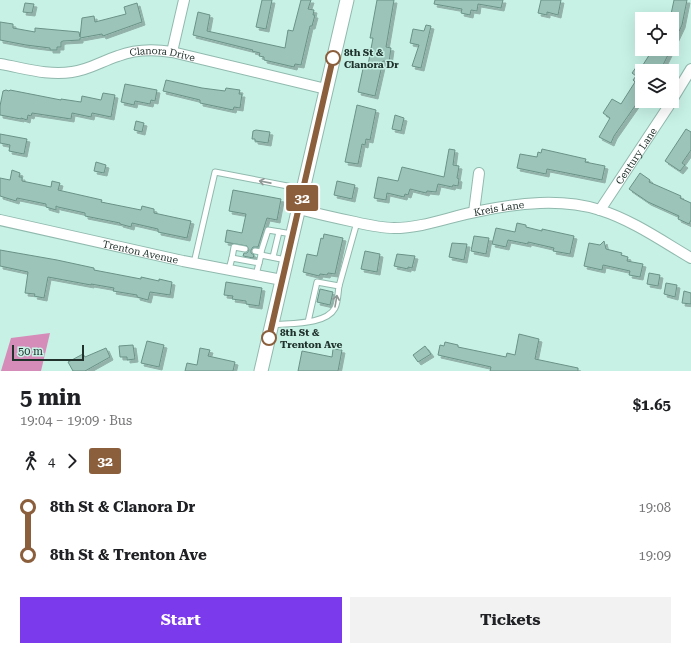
<!DOCTYPE html>
<html lang="en">
<head>
<meta charset="utf-8">
<style>
	:root { --surface:#fff; --page:#f2f2f2; --text:#202124; --muted:#757577; --accent:#7c3aed }
	body { margin:0; font-family:"Roboto Serif",serif; background:var(--page); color:var(--text); height:100vh; display:flex; flex-direction:column; font-size:15px; white-space:nowrap }
	* { box-sizing:border-box; margin:0 }
	p { font-size:13px; color:var(--muted) }
	.icon { flex:none; width:22px; height:22px; fill:none; stroke:currentColor; stroke-width:2; stroke-linecap:round; stroke-linejoin:round }
	.map { position:relative; height:371px; overflow:hidden }
	.side { display:flex; flex-direction:column; background:var(--surface); flex:1 }
	.side>* { flex:none }
	.badge { padding:0 8px; border-radius:3px; font-size:14px; line-height:26px }
	.fabs { position:absolute; left:635px; top:12px; display:grid; gap:8px }
	.fabs a { display:grid; place-items:center; width:44px; height:44px; border-radius:0px; background:var(--surface); box-shadow:0 4px 16px #0002; font-size:20px }
	.scale { position:absolute; left:12px; bottom:10px; width:72px; box-sizing:border-box; padding-left:4px; border:2px solid #21322d; border-top:0; font-size:11px; line-height:14px; white-space:nowrap; color:#21322d; -webkit-text-stroke:3px #c7f1e5; paint-order:stroke }
	.map>.badge { position:absolute; translate:-50% -50%; box-shadow:0 0 0 2px #fff }
	.legs { display:flex; align-items:center; gap:6px; height:44px; padding:0 20px; font-size:13px }
	.legs p { margin-inline-start:auto }
	.headline { display:flex; align-items:center; justify-content:space-between; height:68px; padding:0 20px }
	h1 { font-size:22px; font-weight:700; line-height:30px }
	.primary-button { display:flex; gap:8px; margin-top:auto; padding:8px 20px }
	.primary-button a { flex:1; height:46px; border-radius:0px; background:var(--accent); color:#fff; font-size:16px; font-weight:700; line-height:46px; text-align:center }
	.primary-button a+a { background:var(--page); color:var(--text) }
	ul { padding:0 20px; list-style:none }
	li { display:flex; align-items:center; gap:14px; height:48px; font-size:15px }
	li i { display:grid; place-items:center; width:6px; height:100%; margin:0 5px; background:currentColor }
	li i::after { content:''; width:10px; height:10px; margin:-5px; border:3px solid; border-radius:50%; background:var(--surface) }
	li p { margin-inline-start:auto }
	li:first-child i { background:linear-gradient(#0000 50%,currentColor 0) }
	li:last-child i { background:linear-gradient(currentColor 50%,#0000 0) }
	.map>svg:first-child { display:block }
</style>
</head>
<body>
<div class="map">
<svg width="691" height="371" viewBox="0 0 691 371">
	<defs>
		<filter id="shadow"><feDropShadow dx="3" dy="3" stdDeviation="0" flood-color="#0004"/></filter>
	</defs>
	<rect width="100%" height="100%" fill="#c7f1e5"/>
	<polygon fill="#d68cb8" points="50,333 41,371 1,371 11,338"/>
	<g fill="#9cc4b9" stroke="#6b9287" filter="url(#shadow)">
		<polygon points="262,0 272,0 266,29 256,27"/>
		<polygon points="301,0 311,0 308,9 314,10 313,15 315,15 312,26 310,26 301,65 295,64 294,67 264,60 264,57 259,56 260,53 252,51 253,50 193,35 198,12 210,15 207,31 285,48 288,30 293,31"/>
		<polygon points="377,0 394,0 386,47 391,48 389,62 383,61 375,96 358,92 364,64 368,65 373,38 370,38"/>
		<polygon points="435,0 503,0 501,8 478,4 477,11 471,10 470,15 461,13 462,9 434,4"/>
		<polygon points="541,0 561,0 558,15 547,12 547,15 538,13"/>
		<polygon points="674,0 687,0 682,25 672,46 672,19 670,19"/>
		<polygon points="25,3 34,4 32,13 23,12"/>
		<polygon points="137,3 142,22 103,36 102,34 80,38 80,40 63,41 61,42 61,47 57,47 57,50 50,50 50,48 26,45 0,40 0,22 13,24 13,28 35,32 35,28 79,32 80,37 82,18 94,16 95,22 126,14 124,7"/>
		<polygon points="426,25 431,26 421,68 412,66 419,45 410,43 413,29 424,31"/>
		<polygon points="653,49 671,49 660,71 642,71 642,96 614,136 611,143 599,137 610,118 603,113 612,99 621,104 635,82 633,80 636,76 632,73 637,66 641,68"/>
		<polygon points="166,80 202,88 225,91 226,88 240,90 239,94 242,94 240,108 234,107 233,110 200,103 200,100 163,91"/>
		<polygon points="125,84 157,90 155,101 151,100 150,104 135,101 134,105 121,102"/>
		<polygon points="6,90 9,91 10,90 61,100 61,99 81,102 82,96 101,100 103,93 115,95 111,117 92,113 91,117 72,113 71,119 32,113 31,116 28,115 27,120 21,118 21,119 0,115 0,106 3,91"/>
		<polygon points="357,105 376,110 370,140 366,139 365,145 362,144 358,164 345,162"/>
		<polygon points="395,115 404,118 401,131 392,129"/>
		<polygon points="136,121 144,123 142,132 134,130"/>
		<polygon points="686,129 691,132 691,150 682,163 685,165 680,171 665,161"/>
		<polygon points="256,130 270,132 268,143 255,141 255,139 252,139 253,131"/>
		<polygon points="0,134 27,139 24,154 9,151 10,145 0,143"/>
		<polygon points="449,149 455,150 453,165 459,166 457,178 459,179 458,186 453,185 452,187 438,184 436,192 427,191 426,193 410,189 408,195 405,194 404,197 387,193 386,200 374,198 378,177 398,181 402,167 444,177"/>
		<polygon points="542,149 586,159 585,162 605,166 602,180 547,169 546,174 517,168 520,154 537,157 538,152 541,153"/>
		<polygon points="96,162 106,165 104,173 94,171"/>
		<polygon points="12,170 20,173 19,177 22,177 22,181 51,187 52,181 60,183 58,190 102,200 101,202 141,210 142,206 154,209 154,213 191,221 187,238 158,232 158,229 132,223 131,227 120,224 120,223 85,216 85,213 58,207 56,206 56,210 46,207 46,204 17,198 16,201 0,196 0,178 10,180"/>
		<polygon points="640,173 650,180 649,182 681,196 680,198 691,203 691,220 689,224 678,219 679,216 648,202 629,189"/>
		<polygon points="337,181 355,185 352,199 334,195"/>
		<polygon points="233,190 281,199 277,220 267,218 258,247 253,247 251,250 251,253 254,255 253,258 243,256 244,253 247,253 249,250 247,246 225,242 227,230 242,233 246,214 229,211"/>
		<polygon points="517,223 526,225 526,227 542,231 542,229 574,236 570,254 553,251 554,248 528,242 528,244 508,240 506,247 492,244 496,228 515,232"/>
		<polygon points="324,234 343,238 335,274 328,273 327,275 320,274 319,276 303,272 307,254 317,256 321,238 323,239"/>
		<polygon points="474,236 489,238 486,254 471,251"/>
		<polygon points="604,241 606,249 622,253 621,255 628,257 627,261 643,264 640,277 629,275 630,271 603,265 602,270 584,266 589,243 600,245"/>
		<polygon points="452,243 467,244 464,260 449,257"/>
		<polygon points="0,250 57,260 94,268 94,270 141,279 141,277 159,281 159,279 172,282 170,295 150,292 148,300 137,297 137,295 113,291 114,288 91,284 91,285 48,277 44,298 34,296 35,294 25,293 28,272 0,266"/>
		<polygon points="365,251 380,254 377,272 361,269"/>
		<polygon points="397,254 415,256 412,268 408,267 408,269 394,266"/>
		<polygon points="649,273 660,275 658,286 647,284"/>
		<polygon points="226,282 262,288 259,306 246,304 246,301 232,299 233,296 224,295"/>
		<polygon points="666,283 677,285 675,297 664,294"/>
		<polygon points="320,289 333,292 330,305 317,302"/>
		<polygon points="684,291 691,293 691,304 682,303"/>
		<polygon points="519,334 539,339 535,359 578,368 578,371 490,371 491,367 438,355 440,345 444,346 445,342 458,345 458,347 506,357 507,353 515,355"/>
		<polygon points="147,341 164,345 159,367 141,363"/>
		<polygon points="133,345 135,359 127,360 127,357 120,357 119,346"/>
		<polygon points="425,346 431,354 418,362 413,355"/>
		<polygon points="106,348 110,357 85,371 73,371 68,362 83,354 85,357"/>
		<polygon points="200,348 210,350 208,356 235,362 233,371 185,371 187,363 197,365"/>
		<polygon points="333,349 342,350 338,371 298,371 302,351 332,357"/>
	</g>
	<g fill="none" stroke-linecap="round" stroke-linejoin="round">
		<defs>
			<g id="service">
				<polyline points="255,251 261,252"/>
				<polyline points="261,255 261,252 268,230 292,234"/>
				<polyline points="273,257 279,232"/>
				<polyline points="232,258 234,247 245,249"/>
				<polyline points="194,263 215,172 303,189"/>
				<polyline points="229,269 232,258 259,263"/>
				<polyline points="256,275 261,255 286,260"/>
				<polyline points="339,286 357,222"/>
				<path d="M 273,325 C 290,323 326,325 335,308 C 338,302 338,292 339,286 L 317,282 L 308,322"/>
			</g>
			<g id="minor">
				<polyline points="172,52 184,0"/>
				<path id="s1" d="M 0,64 C 24,68 48,76 72,72 C 89,70 102,61 118,56 C 136,49 154,49 172,52 L 326,89"/>
				<polyline points="672,100 691,69"/>
				<path id="s2" d="M 299,209 C 318,214 336,218 355,222 C 368,225 381,228 394,228 C 424,228 451,216 480,211 C 519,203 561,198 600,210 C 632,220 662,241 691,258"/>
				<path id="s3" d="M 600,210 L 672,101"/>
				<polyline points="474,212 479,173"/>
				<path id="s4" d="M 0,220 L 183,261 L 282,280"/>
			</g>
			<polyline id="tertiary" points="261,371 347,0"/>
		</defs>
		<use href="#service" stroke="#91b9ae" stroke-width="7"/>
		<use href="#minor" stroke="#91b9ae" stroke-width="12"/>
		<use href="#tertiary" stroke="#91b9ae" stroke-width="15"/>
		<use href="#service" stroke="#fff" stroke-width="5"/>
		<use href="#minor" stroke="#fff" stroke-width="10"/>
		<use href="#tertiary" stroke="#fff" stroke-width="13"/>
	</g>
	<defs><path id="oneway-shaft" d="M-6 0H5M1.5-3L5.5 0L1.5 3" fill="none" stroke-width="1.6" stroke-linecap="round" stroke-linejoin="round"/></defs>
	<g stroke="#909896">
		<use href="#oneway-shaft" transform="translate(265 182) rotate(-169)"/>
		<use href="#oneway-shaft" transform="translate(336 301) rotate(-80)"/>
	</g>
	<g fill="none" stroke-linecap="round" stroke-linejoin="round">
		<defs>
			<polyline id="line-1" points="269,338 333,58"/>
		</defs>
		<use href="#line-1" stroke="#fff" stroke-width="9"/>
		<use href="#line-1" stroke="#8b5e3c" stroke-width="6"/>
	</g>
	<g fill="#fff" stroke="#8b5e3c" stroke-width="2">
		<circle cx="333" cy="58" r="7"/>
		<circle cx="269" cy="338" r="7"/>
	</g>
	<g text-anchor="middle" stroke-width="3" stroke-linejoin="round" paint-order="stroke">
		<g font-size="10" font-weight="bold" fill="#21322d" stroke="#c7f1e5" text-anchor="start">
			<text x="344" y="56">8th St &amp;<tspan x="344" dy="12">Clanora Dr</tspan></text>
			<text x="280" y="336">8th St &amp;<tspan x="280" dy="12">Trenton Ave</tspan></text>
		</g>
		<g font-size="10" fill="#21322d" stroke="#c7f1e5">
			<text dy="4" stroke="none"><textPath href="#s1" startOffset="167">Clanora Drive</textPath></text>
			<text dy="4" stroke="none"><textPath href="#s3" startOffset="65">Century Lane</textPath></text>
			<text dy="4" stroke="none"><textPath href="#s2" startOffset="204">Kreis Lane</textPath></text>
			<text dy="4" stroke="none"><textPath href="#s4" startOffset="144">Trenton Avenue</textPath></text>
		</g>
	</g>
</svg>
<div class="fabs">
<a><svg class="icon" aria-label="locate" viewBox="0 0 24 24"><circle cx="12" cy="12" r="6"/><path d="M12 2v4M12 18v4M2 12h4M18 12h4"/></svg></a>
<a><svg class="icon" aria-label="layers" viewBox="0 0 24 24"><path d="M12 4l9 5-9 5-9-5zM3 14l9 5 9-5"/></svg></a>
</div>
<div class="scale">50 m</div>
<b class="badge" style="left:302px;top:198px;background:#8b5e3c;color:#fff">32</b>
</div>
<section class="side">
<div class="headline"><div><h1>5 min</h1><p>19:04 – 19:09 · Bus</p></div><b>$1.65</b></div>
<div class="legs"><svg class="icon" aria-label="walk" viewBox="0 0 24 24"><circle cx="13" cy="4" r="2"/><path d="M13 8l-2 6 4 7M11 14l-3 7M7 12l3-4h3l4 4"/></svg>4<svg class="icon" aria-label="forward" viewBox="0 0 24 24"><path d="M9 5l7 7-7 7"/></svg><b class="badge" style="background:#8b5e3c;color:#fff">32</b></div>
<ul>
<li><i style="color:#8b5e3c"></i><b>8th St &amp; Clanora Dr</b><p>19:08</p></li>
<li><i style="color:#8b5e3c"></i><b>8th St &amp; Trenton Ave</b><p>19:09</p></li>
</ul>
<div class="primary-button"><a>Start</a><a>Tickets</a></div>
</section>
</body>
</html>
